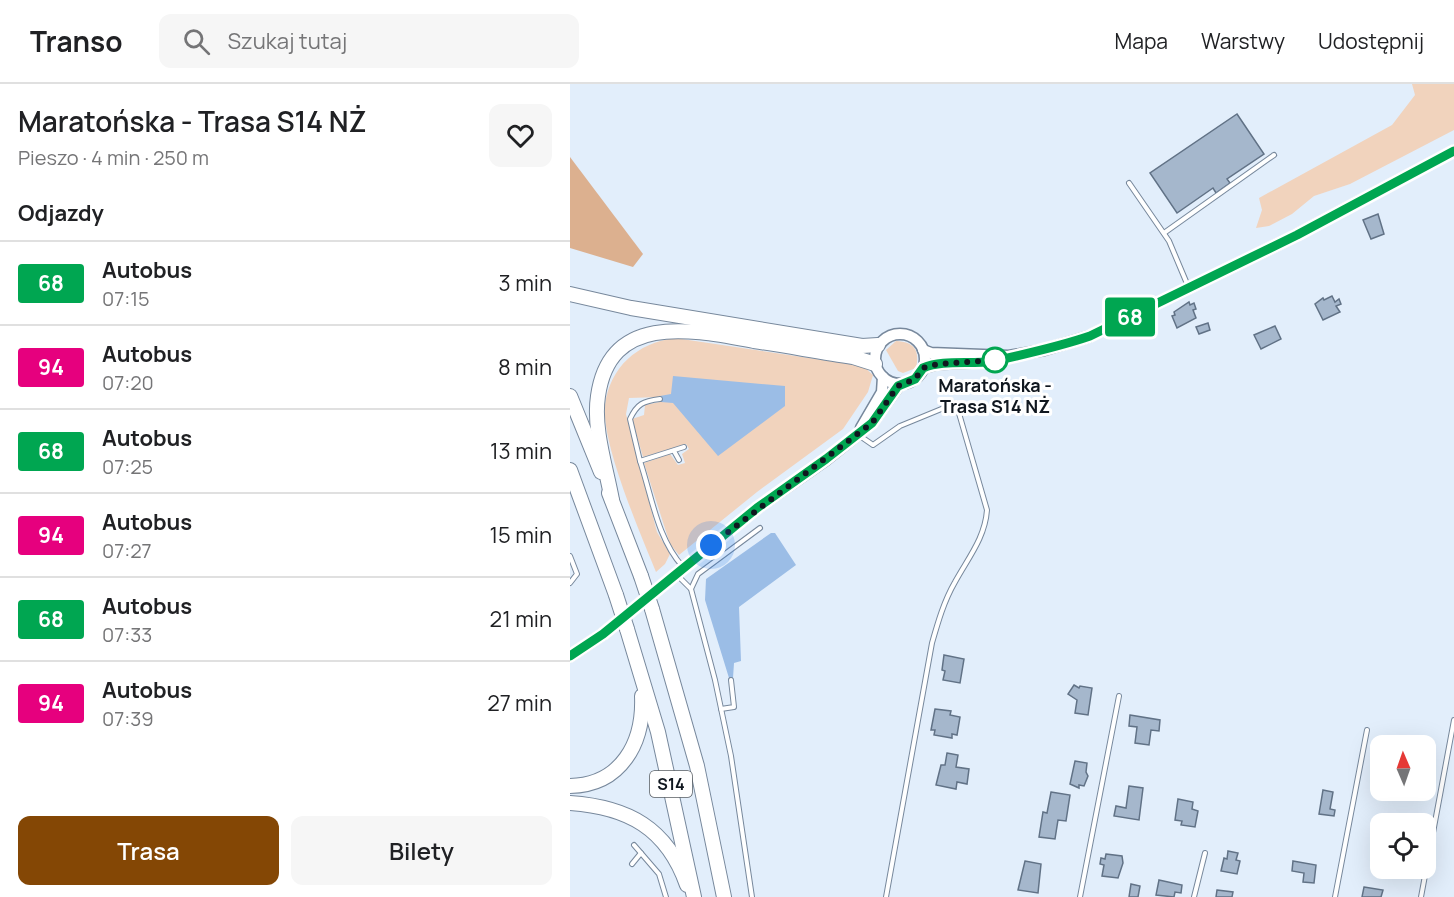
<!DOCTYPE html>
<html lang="pl">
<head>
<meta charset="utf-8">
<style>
	:root { --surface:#fff; --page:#f6f6f6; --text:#202124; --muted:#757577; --line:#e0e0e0; --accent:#844705 }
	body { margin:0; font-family:Manrope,sans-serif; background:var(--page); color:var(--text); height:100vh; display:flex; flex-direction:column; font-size:22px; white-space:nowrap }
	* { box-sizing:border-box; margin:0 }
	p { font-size:20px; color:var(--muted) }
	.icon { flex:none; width:33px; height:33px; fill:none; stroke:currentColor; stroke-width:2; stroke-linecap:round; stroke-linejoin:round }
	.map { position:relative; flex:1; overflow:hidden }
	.panel { display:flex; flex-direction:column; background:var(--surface); width:570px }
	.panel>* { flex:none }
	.badge { padding:0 12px; border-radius:4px; font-size:21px; line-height:39px }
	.needle { width:39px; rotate:358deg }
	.controls { position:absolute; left:800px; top:651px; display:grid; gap:12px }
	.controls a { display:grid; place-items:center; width:66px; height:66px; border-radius:12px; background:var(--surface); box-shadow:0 6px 24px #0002; font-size:30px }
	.you { position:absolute; width:30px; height:30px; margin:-15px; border:4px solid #fff; border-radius:50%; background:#1a73e8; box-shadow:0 0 0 9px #1a73e833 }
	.map>.badge { position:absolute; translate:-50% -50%; box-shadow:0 0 0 3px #fff }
	h2 { padding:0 18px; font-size:22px; line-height:54px }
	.round { display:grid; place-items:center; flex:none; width:63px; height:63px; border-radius:12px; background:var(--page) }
	.head { display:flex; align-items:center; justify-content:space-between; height:102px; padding:0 18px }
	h1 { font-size:28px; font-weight:600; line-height:45px }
	.cta { display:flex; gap:12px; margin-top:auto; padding:12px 18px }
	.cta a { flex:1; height:69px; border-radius:12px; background:var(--accent); color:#fff; font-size:24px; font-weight:600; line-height:69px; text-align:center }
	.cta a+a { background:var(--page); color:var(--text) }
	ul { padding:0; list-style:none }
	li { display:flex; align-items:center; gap:18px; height:84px; padding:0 18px; border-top:2px solid var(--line) }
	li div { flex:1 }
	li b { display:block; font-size:22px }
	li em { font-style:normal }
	li .badge { min-width:66px; font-weight:700; text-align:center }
	header { display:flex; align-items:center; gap:36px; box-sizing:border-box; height:84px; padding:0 30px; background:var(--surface); border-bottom:2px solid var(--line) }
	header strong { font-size:28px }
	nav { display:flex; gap:33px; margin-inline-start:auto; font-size:21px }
	.search { width:420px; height:54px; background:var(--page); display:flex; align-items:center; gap:15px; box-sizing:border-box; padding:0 21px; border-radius:12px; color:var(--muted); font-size:22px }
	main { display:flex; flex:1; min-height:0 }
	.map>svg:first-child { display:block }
</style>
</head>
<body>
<header>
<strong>Transo</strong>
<div class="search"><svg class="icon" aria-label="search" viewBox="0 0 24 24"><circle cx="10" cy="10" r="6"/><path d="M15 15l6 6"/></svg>Szukaj tutaj</div>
<nav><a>Mapa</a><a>Warstwy</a><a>Udostępnij</a></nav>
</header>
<main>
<section class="panel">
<div class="head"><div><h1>Maratońska - Trasa S14 NŻ</h1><p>Pieszo · 4 min · 250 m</p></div><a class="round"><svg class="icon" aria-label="heart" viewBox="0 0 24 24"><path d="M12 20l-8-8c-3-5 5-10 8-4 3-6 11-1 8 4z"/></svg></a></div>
<h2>Odjazdy</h2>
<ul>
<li><span class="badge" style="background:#00a651;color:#fff">68</span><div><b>Autobus</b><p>07:15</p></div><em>3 min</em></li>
<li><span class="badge" style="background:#e6007e;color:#fff">94</span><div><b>Autobus</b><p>07:20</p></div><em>8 min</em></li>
<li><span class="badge" style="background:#00a651;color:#fff">68</span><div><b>Autobus</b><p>07:25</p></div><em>13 min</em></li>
<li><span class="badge" style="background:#e6007e;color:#fff">94</span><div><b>Autobus</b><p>07:27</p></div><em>15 min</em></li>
<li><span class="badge" style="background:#00a651;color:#fff">68</span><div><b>Autobus</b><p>07:33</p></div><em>21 min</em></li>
<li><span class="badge" style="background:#e6007e;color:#fff">94</span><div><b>Autobus</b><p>07:39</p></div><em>27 min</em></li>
</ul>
<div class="cta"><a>Trasa</a><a>Bilety</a></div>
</section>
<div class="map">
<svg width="884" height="813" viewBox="0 0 884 813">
	<rect width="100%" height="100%" fill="#e2eefb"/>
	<g fill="#f1d3bd">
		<polygon points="842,0 884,0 884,46 780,100 744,112 722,130 699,142 686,144 692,126 689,114 822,41 845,11"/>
		<path d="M 105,254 L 293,282 L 303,291 L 298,308 L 273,345 L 187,408 L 109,471 L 100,460 L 74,379 L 100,370 L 108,381 L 115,379 L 112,370 L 119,365 L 116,360 L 73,373 L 62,335 L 74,331 L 75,321 L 90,318 L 90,313 L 59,314 L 56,330 L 87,448 L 100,470 L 95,480 L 86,488 C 71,451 31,359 35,321 C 40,283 67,259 105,254 Z"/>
		<path d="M 326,257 C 344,258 350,266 346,284 L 333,289 L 328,287 L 316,266 Z"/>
	</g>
	<polygon fill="#dcb08f" points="0,73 73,170 63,183 0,164"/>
	<g fill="#9bbde6">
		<polygon points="103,292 215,302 215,322 148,372 103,319 91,318 90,312 101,310"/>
		<polygon points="201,449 205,449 226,481 169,523 171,577 164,579 163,594 159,594 135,516 136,495"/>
	</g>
	<g fill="#a5b7cc" stroke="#617286" stroke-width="1.5">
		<polygon points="667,30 694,70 657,95 660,99 646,109 643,104 607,129 580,89"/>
		<polygon points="808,130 814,150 801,155 793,136"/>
		<polygon points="762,212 765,218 769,215 771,220 766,222 770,228 753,236 745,220 753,214 754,216"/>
		<polygon points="619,218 620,221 624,219 626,225 623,226 626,234 607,244 602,232 605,231 604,228"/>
		<polygon points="638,239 640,246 629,250 626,243"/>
		<polygon points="705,242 711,255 691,265 684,251"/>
		<polygon points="374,571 394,575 390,599 373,596 375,587 372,586"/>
		<polygon points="504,601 509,604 510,602 522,604 518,631 505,629 507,616 498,610"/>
		<polygon points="365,625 381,627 380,631 390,633 387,651 382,650 382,654 364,651 365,646 361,646"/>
		<polygon points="560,631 590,636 589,647 581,646 579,661 565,659 567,643 559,642"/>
		<polygon points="377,669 388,671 386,683 399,685 397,700 387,698 386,705 366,701 371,681 375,681"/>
		<polygon points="505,677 517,679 516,688 518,692 514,702 509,701 509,704 500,700"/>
		<polygon points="559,702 573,704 569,736 544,732 546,722 556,724"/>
		<polygon points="753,706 763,708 760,725 765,726 764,732 749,730"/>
		<polygon points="481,708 500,711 496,737 488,736 485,755 469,753 473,728 477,729"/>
		<polygon points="608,715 623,718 622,725 628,727 625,743 611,741 612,737 605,736"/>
		<polygon points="658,767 668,769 666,776 670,777 667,790 651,787 654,774 657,775"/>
		<polygon points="536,770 552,772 553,779 548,794 532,792 534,781 530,780 531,774 535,775"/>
		<polygon points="455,777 471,780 468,809 448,806"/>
		<polygon points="723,777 746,781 744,799 733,798 734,789 722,787"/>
		<polygon points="589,796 612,801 611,809 605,808 604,813 586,811"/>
		<polygon points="561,800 570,802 568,813 559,813"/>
		<polygon points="794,803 813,806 811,813 792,813"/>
		<polygon points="647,806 663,808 662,813 646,813"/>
	</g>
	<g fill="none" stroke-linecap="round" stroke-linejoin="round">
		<defs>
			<g id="service">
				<polyline points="559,99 599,157 618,202"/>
				<polyline points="594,149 704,71"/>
				<path d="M 90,315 C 73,317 67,320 60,335 L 70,377 L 114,363"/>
				<path d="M 290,352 L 303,361 L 330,342 L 386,319 L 417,426 C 415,454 398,474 385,498 C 374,517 368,538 362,559 L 316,813"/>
				<polyline points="104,367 109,376"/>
				<path d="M 70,377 C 82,413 87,454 113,483"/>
				<polyline points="0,472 7,490 0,499"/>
				<polyline points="108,492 121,505 145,596 161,672 182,813"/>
				<polyline points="121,505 128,490 190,444"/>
				<polyline points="151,625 164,623 161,596"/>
				<polyline points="64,761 89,790 96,813"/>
				<polyline points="62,780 71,769"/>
				<polyline points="510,813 549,612"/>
				<polyline points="624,813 635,769"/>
				<polyline points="765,813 797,646"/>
				<polyline points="851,813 884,636"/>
			</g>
			<g id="secondary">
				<circle cx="330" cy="275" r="25"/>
				<polyline points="353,266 361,269 439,272 474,266 520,252 723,153 884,67"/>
				<polyline points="353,284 368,280 413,278"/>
				<polyline points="291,344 312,308 313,293"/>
				<polyline points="0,572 33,550 187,424 256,376 302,339 330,300"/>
			</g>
			<g id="motorway">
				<polyline points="0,210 61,224 292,262 308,261"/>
				<polyline points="0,312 31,388"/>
				<polyline points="0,386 46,511"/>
				<polyline points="39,409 71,492"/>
				<path d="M 42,416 C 36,383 23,345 28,312 C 40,227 124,246 184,257 C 217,262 250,268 283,273 L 305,280"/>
				<polyline points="82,525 127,682 154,813"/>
				<polyline points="57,545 88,648 124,813"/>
				<path d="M 0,702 C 51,701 74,659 72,612"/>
				<path d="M 0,719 C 58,723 97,744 117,801"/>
			</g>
		</defs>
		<use href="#service" stroke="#77889c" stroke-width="6"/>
		<use href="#secondary" stroke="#77889c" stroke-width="13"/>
		<use href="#motorway" stroke="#77889c" stroke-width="16"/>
		<use href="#service" stroke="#fff" stroke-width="4"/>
		<use href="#secondary" stroke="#fff" stroke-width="10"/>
		<use href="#motorway" stroke="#fff" stroke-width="14"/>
		<defs>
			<g id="motorway-bridge">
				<polyline points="71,492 82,525"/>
				<polyline points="46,511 57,545"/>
			</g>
		</defs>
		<use href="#motorway-bridge" stroke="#77889c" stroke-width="16" stroke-linecap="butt"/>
		<use href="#motorway-bridge" stroke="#fff" stroke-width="14"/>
	</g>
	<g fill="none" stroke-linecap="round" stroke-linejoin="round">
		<defs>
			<path id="line" d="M 0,572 L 33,550 L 187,424 L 256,375 L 302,339 L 328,302 L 345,295 L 353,284 C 374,275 401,281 424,277 C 456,270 488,263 520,252 L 727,151 L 884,67"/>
		</defs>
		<use href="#line" stroke="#fff" stroke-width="14"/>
		<use href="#line" stroke="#00a651" stroke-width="9"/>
		<polyline stroke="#10171f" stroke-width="6" stroke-dasharray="0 10.8" points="141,461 302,339 328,302 345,295 353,284 368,280 425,276"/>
	</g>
	<circle fill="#fff" stroke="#00a651" stroke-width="3" cx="425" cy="276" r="12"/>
	<g text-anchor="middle" stroke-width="6" stroke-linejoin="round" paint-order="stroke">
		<rect fill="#fff" stroke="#585d62" stroke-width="1.5" x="80" y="687" width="42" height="26" rx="4.5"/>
		<g font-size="16" font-weight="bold" fill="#10171f">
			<text x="101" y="706">S14</text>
		</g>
		<g font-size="18" font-weight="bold" fill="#10171f" stroke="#fff">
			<text x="425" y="308">Maratońska -<tspan x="425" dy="21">Trasa S14 NŻ</tspan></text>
		</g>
	</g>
</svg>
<div class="controls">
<a><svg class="needle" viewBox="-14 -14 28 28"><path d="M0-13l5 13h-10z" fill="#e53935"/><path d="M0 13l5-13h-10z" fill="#757577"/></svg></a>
<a><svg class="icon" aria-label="locate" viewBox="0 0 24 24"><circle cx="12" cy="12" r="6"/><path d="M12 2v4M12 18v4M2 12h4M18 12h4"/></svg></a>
</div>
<div class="you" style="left:141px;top:461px"></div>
<b class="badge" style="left:560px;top:233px;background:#00a651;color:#fff">68</b>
</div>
</main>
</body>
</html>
